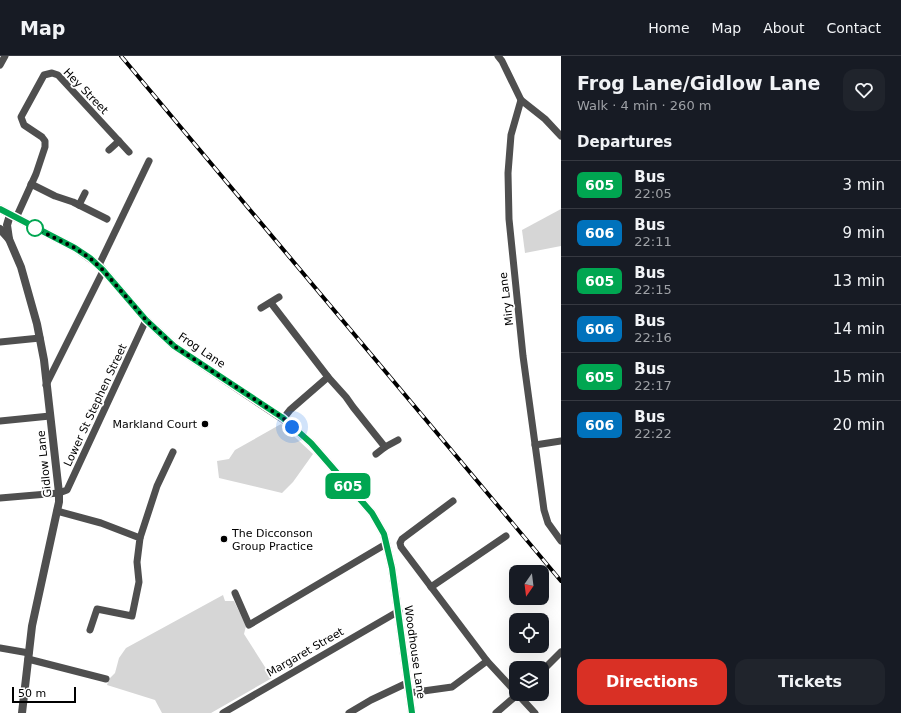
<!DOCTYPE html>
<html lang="en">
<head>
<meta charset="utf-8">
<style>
	:root { --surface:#171b24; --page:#20242c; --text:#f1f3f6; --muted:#9ea1a6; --line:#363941; --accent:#d93025 }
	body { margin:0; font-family:"DejaVu Sans",sans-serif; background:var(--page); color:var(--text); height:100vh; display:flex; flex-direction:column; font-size:15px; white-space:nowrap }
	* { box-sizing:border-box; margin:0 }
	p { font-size:13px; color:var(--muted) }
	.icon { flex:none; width:22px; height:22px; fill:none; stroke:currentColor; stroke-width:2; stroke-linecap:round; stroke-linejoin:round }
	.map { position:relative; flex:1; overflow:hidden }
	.drawer { display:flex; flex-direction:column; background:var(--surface); width:340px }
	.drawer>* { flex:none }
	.badge { padding:0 8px; border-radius:6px; font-size:14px; line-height:26px }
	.needle { width:26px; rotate:194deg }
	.fabs { position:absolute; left:509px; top:509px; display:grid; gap:8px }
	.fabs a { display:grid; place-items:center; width:40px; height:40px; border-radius:8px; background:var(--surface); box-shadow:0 4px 16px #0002; font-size:20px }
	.scale { position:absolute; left:12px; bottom:10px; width:64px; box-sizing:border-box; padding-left:4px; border:2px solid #000; border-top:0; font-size:11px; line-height:14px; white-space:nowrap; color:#000; -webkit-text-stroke:3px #fff; paint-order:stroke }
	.you { position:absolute; width:20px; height:20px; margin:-10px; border:3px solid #fff; border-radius:50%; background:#1a73e8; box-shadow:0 0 0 6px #1a73e833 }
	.map>.badge { position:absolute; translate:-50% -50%; box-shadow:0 0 0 2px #fff }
	h2 { padding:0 16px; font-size:15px; line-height:36px }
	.round { display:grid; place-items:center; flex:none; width:42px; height:42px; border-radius:12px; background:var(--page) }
	.headline { display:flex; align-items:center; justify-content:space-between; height:68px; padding:0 16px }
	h1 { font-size:19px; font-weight:700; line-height:30px }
	.primary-button { display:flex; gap:8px; margin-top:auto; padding:8px 16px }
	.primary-button a { flex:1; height:46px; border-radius:12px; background:var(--accent); color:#fff; font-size:16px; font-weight:700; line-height:46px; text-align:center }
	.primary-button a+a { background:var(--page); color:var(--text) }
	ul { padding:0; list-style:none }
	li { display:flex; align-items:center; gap:12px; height:48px; padding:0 16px; border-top:1px solid var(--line) }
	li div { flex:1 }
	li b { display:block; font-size:15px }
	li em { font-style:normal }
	li .badge { min-width:44px; font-weight:700; text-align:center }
	header { display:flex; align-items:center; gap:24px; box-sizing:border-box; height:56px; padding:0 20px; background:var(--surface); border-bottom:1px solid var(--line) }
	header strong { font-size:19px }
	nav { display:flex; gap:22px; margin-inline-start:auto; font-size:14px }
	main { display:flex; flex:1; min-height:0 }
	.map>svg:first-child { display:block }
</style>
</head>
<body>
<header>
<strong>Map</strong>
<nav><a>Home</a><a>Map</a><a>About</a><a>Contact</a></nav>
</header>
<main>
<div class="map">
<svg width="561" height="657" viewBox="0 0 561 657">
	<rect width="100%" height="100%" fill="#fff"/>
	<g fill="#d6d6d6">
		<polygon points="561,153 561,190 525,197 522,174"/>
		<polygon points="281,368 313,398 293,426 282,437 219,422 217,405 229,403 235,394"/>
		<polygon points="223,539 225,545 234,545 246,570 244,578 272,622 211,657 162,657 155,644 107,629 109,623 115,617 119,602 126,592"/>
	</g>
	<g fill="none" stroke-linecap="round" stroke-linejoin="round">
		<g stroke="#4f4f4f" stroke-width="7">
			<polyline points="498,0 502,5 521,44 511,79 508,117 509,163 523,300 544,454 548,467 561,485"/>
			<polyline points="0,9 5,0"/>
			<polyline points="521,44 545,63 561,80"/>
			<polyline points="109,94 119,85"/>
			<polyline points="31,128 55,140 73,146 107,163"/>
			<polyline points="79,149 85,137"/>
			<polyline points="16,162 36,118 45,91 45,85 42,81 24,69 21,61 44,19 52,17 58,19 129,96"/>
			<polyline points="99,209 149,105"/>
			<polyline points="271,247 328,321 346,341 353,351 385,391"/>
			<polyline points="261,252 279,241"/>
			<polyline points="0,286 40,282"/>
			<polyline points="46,329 103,215"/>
			<polyline points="283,363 290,354 328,321"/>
			<polyline points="0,365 50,360"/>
			<polyline points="535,389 561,385"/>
			<polyline points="376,398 385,391 398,384"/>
			<polyline points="0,442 59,437 67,434 146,264"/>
			<polyline points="453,445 402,483 400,487 401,491 487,605 535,657"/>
			<polyline points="57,455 101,467 140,482 137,506 139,526 132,560 97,553 90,574"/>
			<polyline points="140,482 157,430 173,396"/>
			<polyline points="431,531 506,480"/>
			<polyline points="235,537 249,569 386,488"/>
			<polyline points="0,592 29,597"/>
			<polyline points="28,603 106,623"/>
			<polyline points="542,615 561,596"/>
			<polyline points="409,637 452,631 487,605"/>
			<polyline points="223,657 399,555"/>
			<polyline points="349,657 371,644 407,627"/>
			<polyline points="496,657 518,638"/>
		</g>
		<g stroke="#4f4f4f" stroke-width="8">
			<polyline points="0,153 75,192 99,209 146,264 174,290 283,363 311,387 372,457 384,478 392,512 412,657"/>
			<polyline points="0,173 9,183 21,211 37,268 44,304 59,437 59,446 57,455 32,570 22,657"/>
			<polyline points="9,183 7,169 10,159"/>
		</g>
		<defs>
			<polyline id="rail" points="121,0 561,525"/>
		</defs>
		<use href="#rail" stroke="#000" stroke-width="4"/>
		<use href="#rail" stroke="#fff" stroke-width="2.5" stroke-dasharray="8" stroke-linecap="butt"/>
	</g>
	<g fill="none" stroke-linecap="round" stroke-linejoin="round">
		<defs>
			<polyline id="line" points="0,153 75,192 90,202 103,214 146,264 174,290 283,362 311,387 372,457 384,478 392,512 412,657"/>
		</defs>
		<use href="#line" stroke="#fff" stroke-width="9"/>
		<use href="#line" stroke="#00a651" stroke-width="6"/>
		<polyline stroke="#000" stroke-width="4" stroke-dasharray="0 7.2" points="35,172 75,192 90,202 103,214 146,264 174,290 283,362 292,371"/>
	</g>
	<circle fill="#fff" stroke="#00a651" stroke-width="2" cx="35" cy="172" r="8"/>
	<g fill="#000" stroke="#fff" stroke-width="1.5">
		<circle cx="205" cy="368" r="4"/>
		<circle cx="224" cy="483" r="4"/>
	</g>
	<g text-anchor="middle" stroke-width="3.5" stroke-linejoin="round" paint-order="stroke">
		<g font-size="11" fill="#000" stroke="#fff">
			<text transform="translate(86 35) rotate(46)" y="4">Hey Street</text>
			<text transform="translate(506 243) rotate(-97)" y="4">Miry Lane</text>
			<text transform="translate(202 294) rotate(34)" y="4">Frog Lane</text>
			<text transform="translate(95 349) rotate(-65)" y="4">Lower St Stephen Street</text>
			<text transform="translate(44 408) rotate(-96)" y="4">Gidlow Lane</text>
			<text transform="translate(305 596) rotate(-30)" y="4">Margaret Street</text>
			<text transform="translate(415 596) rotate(82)" y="4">Woodhouse Lane</text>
		</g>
		<g font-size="11" fill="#000" stroke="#fff" text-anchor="end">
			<text x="197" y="372">Markland Court</text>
			<text x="232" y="481" text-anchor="start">The Dicconson<tspan x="232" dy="13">Group Practice</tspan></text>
		</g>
	</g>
</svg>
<div class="fabs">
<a><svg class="needle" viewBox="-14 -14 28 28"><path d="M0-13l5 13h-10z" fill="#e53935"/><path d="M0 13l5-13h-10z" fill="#9ea1a6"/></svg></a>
<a><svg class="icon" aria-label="locate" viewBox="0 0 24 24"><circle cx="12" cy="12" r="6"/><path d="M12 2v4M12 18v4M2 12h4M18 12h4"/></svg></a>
<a><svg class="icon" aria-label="layers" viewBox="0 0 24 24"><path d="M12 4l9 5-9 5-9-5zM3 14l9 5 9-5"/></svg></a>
</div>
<div class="scale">50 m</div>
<div class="you" style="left:292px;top:371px"></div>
<b class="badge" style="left:348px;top:430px;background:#00a651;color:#fff">605</b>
</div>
<section class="drawer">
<div class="headline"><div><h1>Frog Lane/Gidlow Lane</h1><p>Walk · 4 min · 260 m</p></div><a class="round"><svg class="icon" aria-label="heart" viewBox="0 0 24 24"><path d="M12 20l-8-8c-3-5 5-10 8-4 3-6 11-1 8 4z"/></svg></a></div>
<h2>Departures</h2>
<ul>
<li><span class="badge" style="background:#00a651;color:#fff">605</span><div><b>Bus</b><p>22:05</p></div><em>3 min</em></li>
<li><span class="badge" style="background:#0072bc;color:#fff">606</span><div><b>Bus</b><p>22:11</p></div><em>9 min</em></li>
<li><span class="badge" style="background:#00a651;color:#fff">605</span><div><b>Bus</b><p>22:15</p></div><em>13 min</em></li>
<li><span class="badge" style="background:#0072bc;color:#fff">606</span><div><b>Bus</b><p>22:16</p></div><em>14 min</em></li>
<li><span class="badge" style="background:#00a651;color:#fff">605</span><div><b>Bus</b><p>22:17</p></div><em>15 min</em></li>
<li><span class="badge" style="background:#0072bc;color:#fff">606</span><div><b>Bus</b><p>22:22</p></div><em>20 min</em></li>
</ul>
<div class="primary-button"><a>Directions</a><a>Tickets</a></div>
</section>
</main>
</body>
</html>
